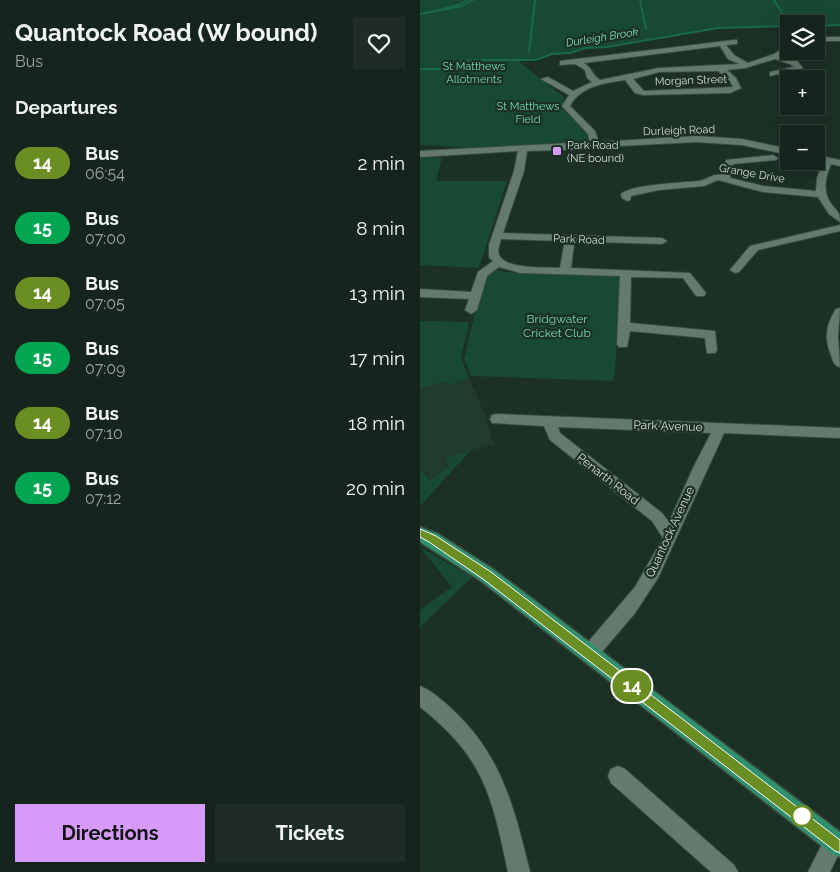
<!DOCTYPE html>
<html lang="en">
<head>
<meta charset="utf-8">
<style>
	:root { --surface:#15241c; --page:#1e2c25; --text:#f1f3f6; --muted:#9da4a3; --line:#34413b; --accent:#d69bfa }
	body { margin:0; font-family:Raleway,sans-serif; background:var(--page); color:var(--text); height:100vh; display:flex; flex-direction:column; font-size:19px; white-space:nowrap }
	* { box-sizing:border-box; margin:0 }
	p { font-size:16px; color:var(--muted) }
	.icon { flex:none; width:28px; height:28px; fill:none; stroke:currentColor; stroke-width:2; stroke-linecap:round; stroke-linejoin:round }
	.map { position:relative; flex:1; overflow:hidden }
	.side { display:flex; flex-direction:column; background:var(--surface); width:420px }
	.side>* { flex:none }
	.badge { padding:0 10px; border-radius:16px; font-size:18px; line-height:32px }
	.controls { position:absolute; left:360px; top:15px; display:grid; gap:10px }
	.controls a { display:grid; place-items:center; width:45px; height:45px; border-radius:0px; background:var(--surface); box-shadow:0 5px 20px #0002,0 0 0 1px var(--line); font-size:25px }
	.map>.badge { position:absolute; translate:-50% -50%; box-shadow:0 0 0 2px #fff }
	h2 { padding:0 15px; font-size:19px; line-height:45px }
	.round { display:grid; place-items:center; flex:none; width:52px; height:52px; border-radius:0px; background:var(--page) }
	.head { display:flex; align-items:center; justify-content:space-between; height:85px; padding:0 15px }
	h1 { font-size:24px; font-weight:700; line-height:38px }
	.action { display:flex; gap:10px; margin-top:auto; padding:10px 15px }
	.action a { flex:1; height:58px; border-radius:0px; background:var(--accent); color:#111; font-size:20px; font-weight:700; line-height:58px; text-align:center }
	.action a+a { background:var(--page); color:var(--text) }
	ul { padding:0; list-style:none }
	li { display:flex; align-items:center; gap:15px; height:65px; padding:0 15px }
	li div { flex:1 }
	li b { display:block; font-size:19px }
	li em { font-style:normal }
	li .badge { min-width:55px; font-weight:700; text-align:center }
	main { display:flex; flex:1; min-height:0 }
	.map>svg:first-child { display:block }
</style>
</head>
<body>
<main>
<section class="side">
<div class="head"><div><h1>Quantock Road (W bound)</h1><p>Bus</p></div><a class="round"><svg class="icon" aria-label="heart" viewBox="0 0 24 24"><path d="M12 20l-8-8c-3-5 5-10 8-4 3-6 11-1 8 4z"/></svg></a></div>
<h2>Departures</h2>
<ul>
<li><span class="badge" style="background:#6b8e23;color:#fff">14</span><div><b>Bus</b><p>06:54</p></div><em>2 min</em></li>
<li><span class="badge" style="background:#00a651;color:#fff">15</span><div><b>Bus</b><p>07:00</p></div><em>8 min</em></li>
<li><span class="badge" style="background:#6b8e23;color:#fff">14</span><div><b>Bus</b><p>07:05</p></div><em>13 min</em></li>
<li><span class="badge" style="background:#00a651;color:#fff">15</span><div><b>Bus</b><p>07:09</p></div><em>17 min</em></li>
<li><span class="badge" style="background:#6b8e23;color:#fff">14</span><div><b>Bus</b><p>07:10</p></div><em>18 min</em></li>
<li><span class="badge" style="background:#00a651;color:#fff">15</span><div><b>Bus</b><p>07:12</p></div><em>20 min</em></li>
</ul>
<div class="action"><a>Directions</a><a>Tickets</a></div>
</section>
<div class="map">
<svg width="420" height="872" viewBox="0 0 420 872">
	<rect width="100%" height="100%" fill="#1c3026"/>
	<polygon fill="#203b2e" points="0,321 49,322 41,358 65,415 74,445 51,450 0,506"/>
	<g fill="#184933">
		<polygon points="0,0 420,0 420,25 396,26 396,24 369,24 369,26 336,26 298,28 187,47 166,48 150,53 132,54 115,60 97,60 144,97 142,108 164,128 171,144 40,151 40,147 0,145"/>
		<polygon points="0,157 22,158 16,181 87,181 59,268 0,265"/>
		<polygon points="74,270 104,274 198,275 202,278 194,381 51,376 44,359 64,276"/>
		<polygon points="0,321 49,322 41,358 49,378 28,385 25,381 0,389"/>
		<polygon points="51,450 0,506 0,469 9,481 28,467 26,458"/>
		<polygon points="0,547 52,577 0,627 0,610 32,587"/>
	</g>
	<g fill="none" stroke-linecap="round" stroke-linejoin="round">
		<g stroke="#196849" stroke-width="2">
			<polyline points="220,0 226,29"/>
			<polyline points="354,0 363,14 365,24 368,26"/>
			<polyline points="16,11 41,4 48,0"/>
			<polyline points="0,14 43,6 53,0"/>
			<polyline points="396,26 420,25"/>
			<polyline points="109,52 115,0"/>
			<polyline points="0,69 27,69 44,61 54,60 115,60 132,54 150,53 166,48 187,47 298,28 369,26"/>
		</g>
		<defs>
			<g id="minor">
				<rect x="401" y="37" width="19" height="4"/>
				<path d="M 314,40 L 317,40 L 317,44 L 306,45 L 314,55 L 328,63 L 354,54 L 369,44 L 369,50 L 361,56 L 376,60 L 383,68 L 350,76 L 350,72 L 374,67 L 370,64 L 355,59 L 325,68 L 307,70 L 316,78 L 321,88 L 310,93 L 223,95 L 215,93 L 205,80 C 185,83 160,86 150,106 L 175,131 L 179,142 L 276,136 L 322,139 L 369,149 L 369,155 L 322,145 L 276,142 L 180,147 L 176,149 L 107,151 L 104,171 L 83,233 L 242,238 L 247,241 L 242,244 L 81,239 C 80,243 77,251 79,255 C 86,270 126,267 140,268 L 144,245 L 149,242 L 154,245 L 151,268 L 270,273 L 286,293 L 284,296 L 276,296 L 263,278 L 211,277 L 210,323 L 295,331 L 297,350 L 295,353 L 287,353 L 285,338 L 210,331 L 207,347 L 199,347 L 197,344 L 200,276 L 100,273 L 79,267 L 67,276 L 57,310 L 51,314 L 45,310 L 49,299 L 0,297 L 0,289 L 51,292 L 58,272 L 73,261 L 69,257 L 69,245 L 94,171 L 98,151 L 0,157 L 0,151 L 170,142 L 168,134 L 142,106 L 149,95 L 121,79 L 128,77 L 153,91 L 172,82 L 167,78 L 165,70 L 155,64 L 140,65 L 140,61 ZM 300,46 L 308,59 L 319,64 L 239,68 L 180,80 C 173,76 172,68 164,63 ZM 298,71 L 310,81 L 313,87 L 224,91 L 213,79 L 239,72 Z"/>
				<path d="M 353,155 L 358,158 L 356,160 L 313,164 L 310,178 L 343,186 L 396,191 L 397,178 L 403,162 L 396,161 L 396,155 L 420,160 L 420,166 L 411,164 C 405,178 402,192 412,205 C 418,212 420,213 420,222 L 409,214 L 398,197 L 343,192 L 298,180 L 284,186 L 239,190 L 211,196 L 210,200 L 207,201 L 202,198 L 201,194 C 213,184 261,183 279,181 C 287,180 293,173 301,175 L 306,160 Z"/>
				<polygon points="420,225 420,231 338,250 319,272 315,273 310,270 330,246"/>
				<path d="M 420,308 L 418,337 L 420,367 C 414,366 413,361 411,355 C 404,338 406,325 416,309 Z"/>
				<path d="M 77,414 L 420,428 L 420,438 L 304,433 L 238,578 L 215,613 L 175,660 L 169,662 L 163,660 L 160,654 L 163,648 L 215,587 L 243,538 L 232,521 L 130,440 L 124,426 L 72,423 L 70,419 L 72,415 ZM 138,427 L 291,433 L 273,468 L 249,522 L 242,513 L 140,433 Z"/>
				<path d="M 0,686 C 14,692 26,703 37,714 C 83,759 95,811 110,872 L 88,872 C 72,796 64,757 0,707 Z"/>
				<polygon points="198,766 205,769 314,865 318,872 291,872 191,783 188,776 191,769"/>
				<polygon points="414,831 420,833 420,851 410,872 388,872 407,834"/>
			</g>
			<polygon id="major" points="0,527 18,534 73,569 420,832 420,857 412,854 61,581 0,542"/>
		</defs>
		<use href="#minor" stroke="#3a4b42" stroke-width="2"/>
		<use href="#major" stroke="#3a4b42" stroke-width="3"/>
		<use href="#minor" fill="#647a6e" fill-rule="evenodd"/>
		<use href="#major" fill="#30906d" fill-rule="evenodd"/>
	</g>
	<polygon fill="#6b8e23" stroke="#fff" points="0,529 16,536 71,572 420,840 420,853 415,851 63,579 9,542 0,537"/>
	<rect fill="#d69bfa" stroke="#1c3026" stroke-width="2" x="132" y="146" width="10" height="10" rx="2.5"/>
	<circle fill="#fff" stroke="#6b8e23" stroke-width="2.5" cx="382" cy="816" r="10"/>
	<g text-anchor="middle" stroke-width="4.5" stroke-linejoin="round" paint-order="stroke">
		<g font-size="11" font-style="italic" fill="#7de5b4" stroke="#1c3026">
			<text transform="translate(182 37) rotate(-9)" y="4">Durleigh Brook</text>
		</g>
		<g font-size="11" fill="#71daa9" stroke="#1c3026">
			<text x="54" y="70">St Matthews<tspan x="54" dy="13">Allotments</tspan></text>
			<text x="108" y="110">St Matthews<tspan x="108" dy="13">Field</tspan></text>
		</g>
		<g font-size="11" fill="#d0dcd5" stroke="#1c3026">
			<text transform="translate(271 80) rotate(-2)" y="4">Morgan Street</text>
			<text transform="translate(259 130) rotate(-2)" y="4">Durleigh Road</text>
			<text transform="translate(332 173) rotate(10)" y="4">Grange Drive</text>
			<text transform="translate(159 239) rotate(2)" y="4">Park Road</text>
		</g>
		<g font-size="11" fill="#d0dcd5" stroke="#1c3026" text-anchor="start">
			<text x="147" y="149">Park Road<tspan x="147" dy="13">(NE bound)</tspan></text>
		</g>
		<g font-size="12" fill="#71daa9" stroke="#1c3026">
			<text x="137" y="323">Bridgwater<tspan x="137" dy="14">Cricket Club</tspan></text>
		</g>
		<g font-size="12" fill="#d0dcd5" stroke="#1c3026">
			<text transform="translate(248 426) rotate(2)" y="4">Park Avenue</text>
			<text transform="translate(188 479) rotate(38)" y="4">Penarth Road</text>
			<text transform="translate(250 532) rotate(-65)" y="4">Quantock Avenue</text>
		</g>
	</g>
</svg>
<div class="controls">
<a><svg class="icon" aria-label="layers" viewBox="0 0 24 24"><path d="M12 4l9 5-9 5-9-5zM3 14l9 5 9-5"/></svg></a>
<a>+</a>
<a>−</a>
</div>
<b class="badge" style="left:212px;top:686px;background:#6b8e23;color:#fff">14</b>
</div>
</main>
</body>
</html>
